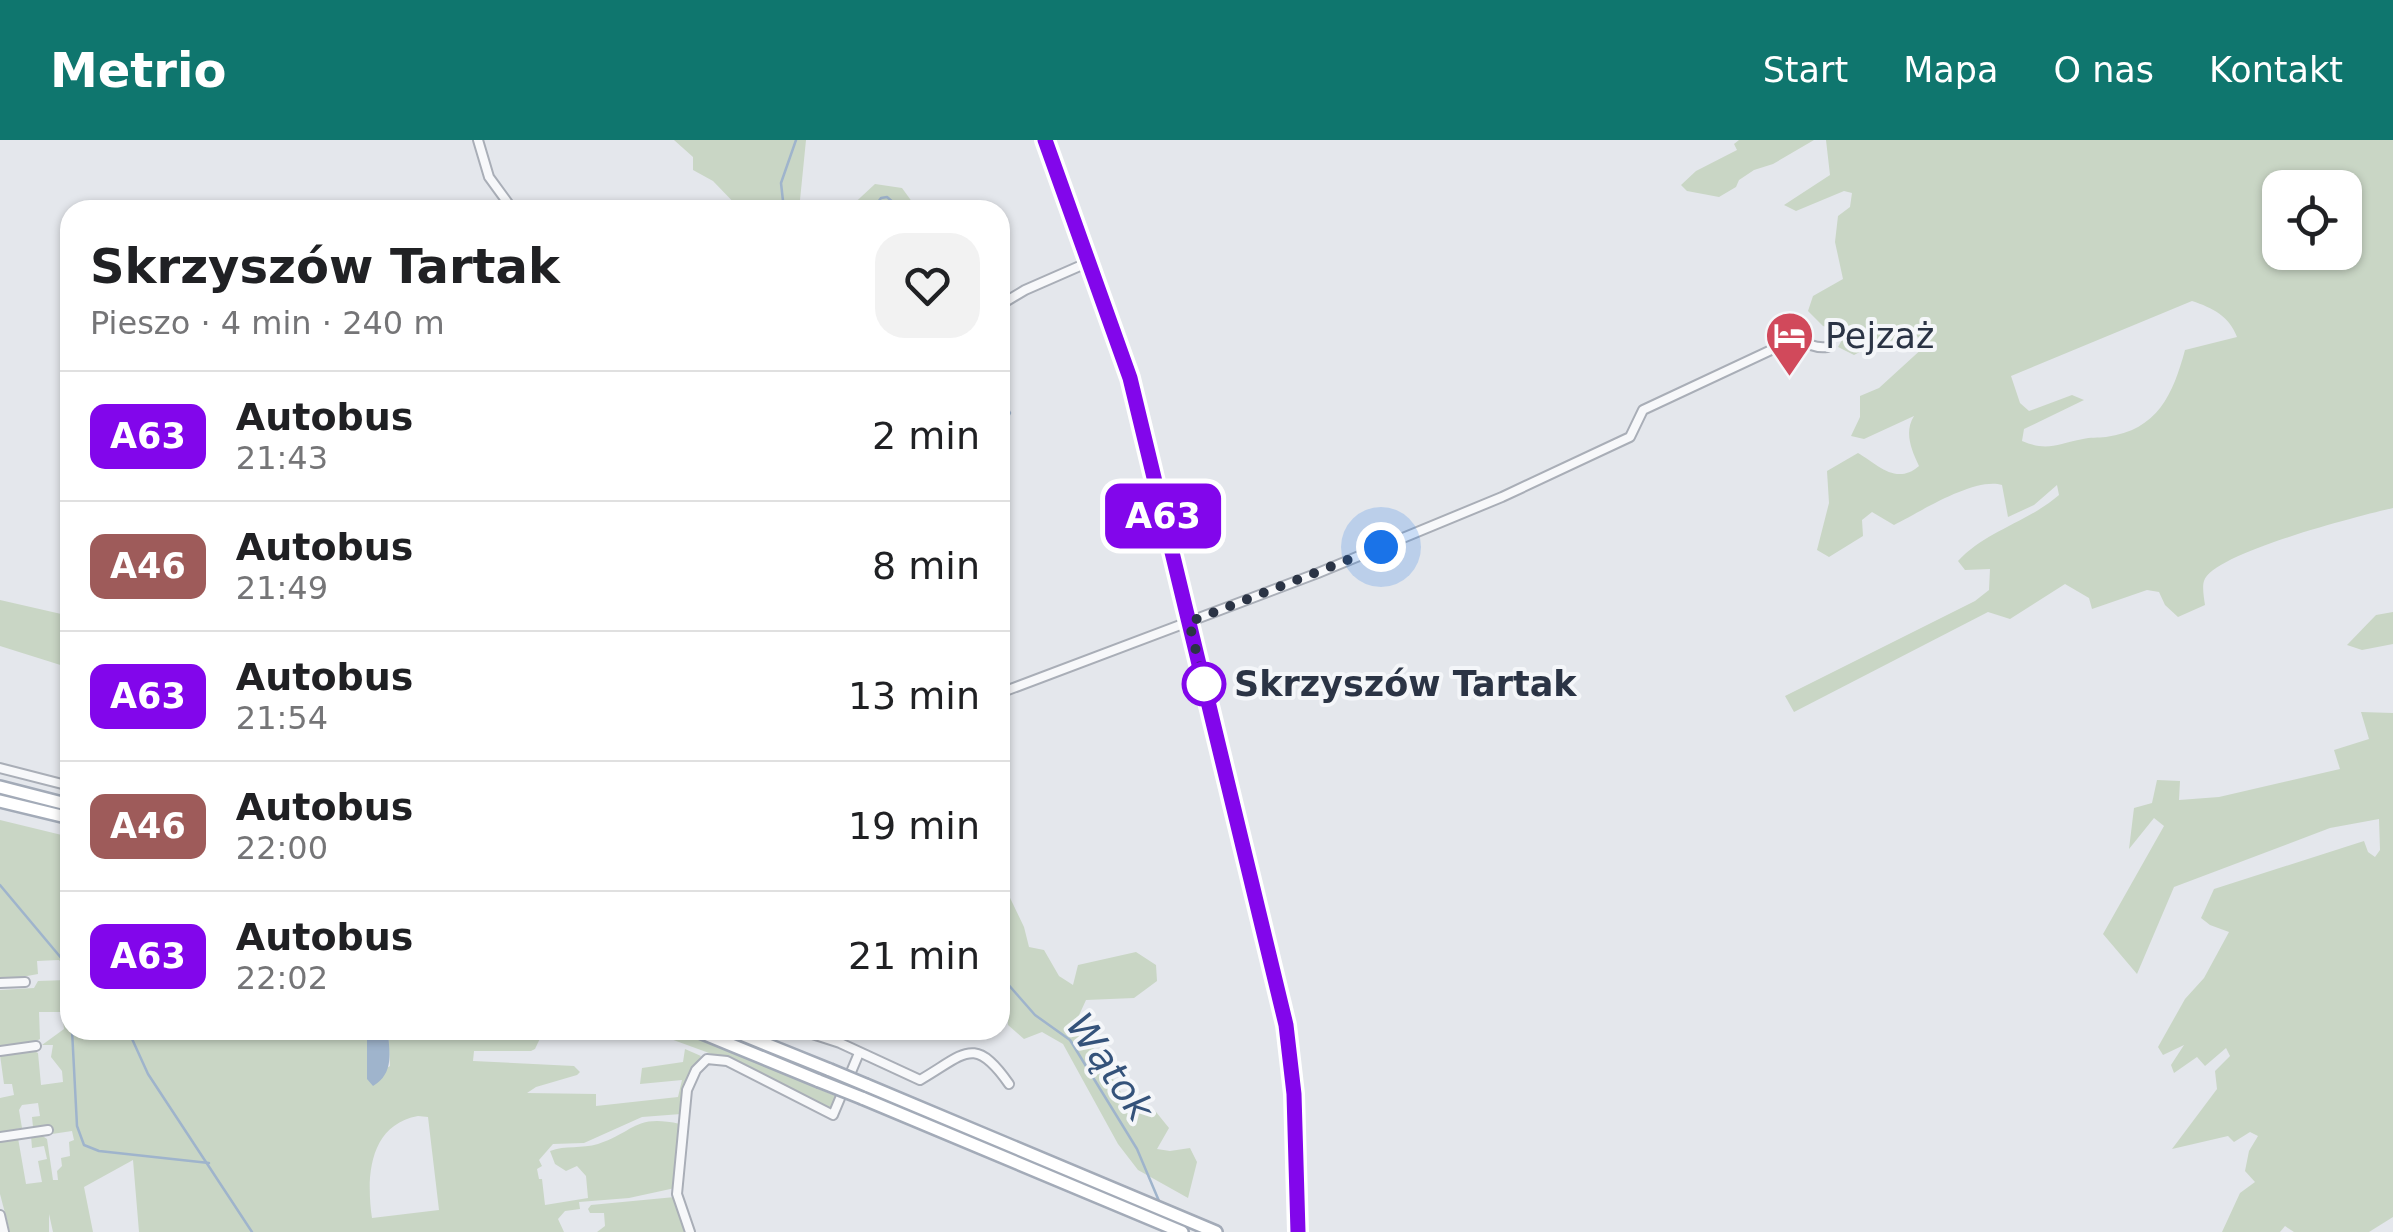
<!DOCTYPE html>
<html lang="pl">
<head>
<meta charset="utf-8">
<style>
	:root { --surface:#fff; --page:#f2f2f2; --text:#202124; --muted:#757577; --line:#e0e0e0; --accent:#0f766e }
	body { margin:0; font-family:"DejaVu Sans",sans-serif; background:var(--page); color:var(--text); height:100vh; display:flex; flex-direction:column; font-size:38px; white-space:nowrap }
	* { box-sizing:border-box; margin:0 }
	p { font-size:32px; color:var(--muted) }
	.icon { flex:none; width:55px; height:55px; fill:none; stroke:currentColor; stroke-width:2; stroke-linecap:round; stroke-linejoin:round }
	.map { position:relative; flex:1; overflow:hidden }
	.side { position:absolute; left:60px; top:60px; width:950px; height:840px; display:flex; flex-direction:column; background:var(--surface); border-radius:30px; box-shadow:0 2px 8px #0004 }
	.side>* { flex:none }
	.badge { padding:0 20px; border-radius:15px; font-size:35px; line-height:65px }
	.fabs { position:absolute; left:2262px; top:30px; display:grid; gap:20px }
	.fabs a { display:grid; place-items:center; width:100px; height:100px; border-radius:20px; background:var(--surface); box-shadow:0 2px 8px #0004; font-size:50px }
	.you { position:absolute; width:50px; height:50px; margin:-25px; border:8px solid #fff; border-radius:50%; background:#1a73e8; box-shadow:0 0 0 15px #1a73e833 }
	.map>.badge { position:absolute; translate:-50% -50%; box-shadow:0 0 0 5px #fff }
	.round { display:grid; place-items:center; flex:none; width:105px; height:105px; border-radius:30px; background:var(--page) }
	.head { display:flex; align-items:center; justify-content:space-between; height:170px; padding:0 30px }
	h1 { font-size:48px; font-weight:600; line-height:75px }
	ul { padding:0; list-style:none }
	li { display:flex; align-items:center; gap:30px; height:130px; padding:0 30px; border-top:2px solid var(--line) }
	li div { flex:1 }
	li b { display:block; font-size:38px }
	li em { font-style:normal }
	li .badge { min-width:110px; font-weight:700; text-align:center }
	header { display:flex; align-items:center; gap:60px; box-sizing:border-box; height:140px; padding:0 50px; background:var(--accent); color:#fff }
	header strong { font-size:48px }
	nav { display:flex; gap:55px; margin-inline-start:auto; font-size:35px }
	.map>svg:first-child { display:block }
</style>
</head>
<body>
<header>
<strong>Metrio</strong>
<nav><a>Start</a><a>Mapa</a><a>O nas</a><a>Kontakt</a></nav>
</header>
<div class="map">
<svg width="2393" height="1092" viewBox="0 0 2393 1092">
	<rect width="100%" height="100%" fill="#e4e7ec"/>
	<g fill="#c9d6c5" fill-rule="evenodd">
		<polygon points="674,0 806,0 799,70 741,70 713,41 693,30 693,17"/>
		<polygon points="1739,0 1814,0 1773,24 1754,30 1739,40 1736,47 1719,57 1687,51 1681,45 1696,31 1737,10 1734,4"/>
		<path d="M 1826,0 L 2393,0 L 2393,368 C 2362,375 2212,413 2204,441 C 2202,447 2204,458 2205,465 L 2178,477 L 2165,465 L 2159,452 L 2147,450 L 2092,469 L 2089,458 L 2065,444 L 2010,479 L 1988,472 L 1794,572 L 1785,556 L 1975,461 L 1989,450 L 1990,429 L 1965,430 L 1958,421 C 1986,391 2028,382 2059,355 L 2057,345 L 2034,365 L 2008,377 L 2002,345 C 1974,337 1920,372 1894,385 L 1872,372 L 1862,380 L 1863,396 L 1829,417 L 1817,410 L 1829,363 L 1827,331 L 1858,313 C 1877,324 1896,346 1919,326 C 1911,309 1904,292 1914,276 L 1864,299 L 1851,296 L 1860,277 L 1860,256 L 1879,248 L 1925,206 L 1916,195 L 1873,205 L 1854,215 L 1838,207 L 1846,193 L 1823,186 L 1808,171 L 1813,156 L 1843,139 L 1835,102 L 1838,76 L 1850,67 L 1852,53 L 1844,51 L 1796,71 L 1784,65 L 1830,35 ZM 2280,48 L 2345,48 L 2345,112 L 2280,112 ZM 2192,161 C 2213,168 2229,176 2237,197 L 2185,210 C 2173,254 2158,290 2106,297 C 2098,298 2090,297 2083,299 C 2056,304 2048,312 2022,301 L 2024,289 L 2084,260 L 2072,255 L 2029,271 L 2020,263 L 2011,236 Z"/>
		<polygon points="875,44 902,48 918,70 847,70"/>
		<polygon points="0,460 70,476 70,528 0,506"/>
		<polygon points="2393,472 2393,504 2362,510 2347,505 2376,475"/>
		<polygon points="2361,572 2393,573 2393,1077 2369,1092 2294,1092 2285,1086 2280,1092 2222,1092 2240,1053 2255,1042 2245,1031 2249,1011 2258,996 2250,992 2234,1002 2228,996 2172,1009 2217,949 2215,931 2230,916 2226,908 2205,926 2197,917 2174,933 2171,925 2184,905 2163,915 2158,907 2185,859 2204,838 2229,792 2210,785 2201,778 2214,749 2364,701 2368,712 2375,717 2380,710 2379,679 2330,688 2174,747 2137,834 2103,794 2164,686 2154,678 2129,709 2134,668 2152,663 2157,640 2180,641 2179,660 2219,657 2340,629 2334,610 2369,599"/>
		<path d="M 0,680 L 70,697 L 70,890 L 367,890 L 367,939 L 390,926 L 388,890 L 544,890 L 535,909 L 531,911 L 474,911 L 473,921 L 574,926 L 580,932 L 577,935 L 536,947 L 527,953 L 596,954 L 596,966 L 678,957 L 682,940 L 640,944 L 642,928 L 683,922 L 685,909 L 701,916 L 692,931 L 681,974 L 642,977 L 584,1003 L 553,1004 L 539,1020 L 542,1026 L 537,1029 L 539,1039 L 542,1039 L 545,1065 L 588,1058 L 586,1036 L 577,1026 L 566,1031 L 555,1024 L 550,1011 C 565,1005 582,1009 598,1004 C 635,992 634,974 680,984 L 675,1048 L 629,1058 L 579,1062 L 580,1069 L 565,1071 L 558,1079 L 564,1092 L 139,1092 L 133,1020 L 84,1047 L 93,1092 L 53,1092 L 49,1074 L 49,1092 L 10,1092 L 0,1054 L 0,1000 L 18,998 L 26,1044 L 42,1042 L 38,1021 L 47,1019 L 44,1006 L 32,1008 L 31,996 L 41,995 L 47,999 L 53,1040 L 58,1040 L 57,1031 L 62,1026 L 61,1018 L 70,1016 L 69,1002 L 74,1000 L 72,991 L 52,994 L 49,985 L 33,987 L 32,977 L 40,976 L 38,963 L 22,965 L 19,970 L 22,988 L 0,992 L 0,958 L 14,955 L 12,944 L 4,944 L 0,915 L 32,910 L 38,913 L 41,945 L 63,942 L 62,931 L 51,917 L 53,905 L 42,905 L 64,889 L 62,872 L 39,872 L 40,899 L 28,905 L 0,908 L 0,850 L 34,848 L 38,841 L 67,840 L 65,827 L 59,820 L 37,821 L 38,834 L 0,841 ZM 418,976 L 428,977 L 439,1070 L 372,1078 C 366,1037 369,985 418,976 Z"/>
		<polygon points="1000,737 1024,787 1029,807 1044,810 1059,836 1073,845 1078,825 1136,812 1156,825 1157,841 1134,858 1086,860 1075,884 1102,920 1133,973 1152,967 1169,988 1157,1009 1170,1011 1190,1008 1197,1022 1188,1058 1138,1030 1118,1004 1063,904 1042,892 1024,899 1008,885 1007,865 1000,852"/>
		<polygon points="646,890 677,890 838,957 833,967 825,969 720,917"/>
		<polygon points="675,1057 687,1092 597,1092 605,1086 604,1073 590,1073 588,1069 591,1065"/>
	</g>
	<path fill="#9fb4cc" d="M 367,890 L 388,890 C 389,912 395,933 373,946 L 367,939 Z"/>
	<g fill="none" stroke-linecap="round" stroke-linejoin="round">
		<g stroke="#9fb4cc" stroke-width="2.5">
			<polyline points="784,70 781,43 796,0"/>
			<polyline points="872,70 881,58 887,57 902,70"/>
			<polyline points="1000,253 1010,273 1000,292"/>
			<polyline points="0,745 62,819 67,826 70,856"/>
			<polyline points="1000,801 1006,842 1035,875 1070,900 1137,1009 1159,1061"/>
			<polyline points="72,890 77,986 84,1005 99,1011 209,1023"/>
			<polyline points="128,890 148,934 252,1092"/>
		</g>
		<defs>
			<g id="street">
				<polyline points="478,0 489,37 513,70"/>
				<polyline points="1000,165 1025,150 1089,122"/>
				<path d="M 1000,553 L 1318,433 L 1502,357 L 1630,297 L 1643,270 L 1784,204 C 1805,197 1811,210 1827,207"/>
				<polyline points="0,628 70,646"/>
				<polyline points="0,843 25,842"/>
				<path d="M 800,890 L 840,903 L 920,940 C 965,914 974,894 1009,944"/>
				<polyline points="0,911 36,906"/>
				<polyline points="0,997 48,990"/>
				<polyline points="0,1075 4,1092"/>
				<polyline points="690,1092 677,1054 687,950 696,930 707,919 727,921 833,975 859,913"/>
			</g>
			<polyline id="secondary" points="1045,0 1130,238 1286,885 1294,954 1298,1092"/>
			<g id="primary">
				<polyline points="0,647 70,665"/>
				<polyline points="0,661 70,678"/>
				<polyline points="695,890 819,941"/>
				<polyline points="731,890 830,930"/>
				<polyline points="866,945 1216,1092"/>
				<polyline points="862,958 1182,1092"/>
			</g>
		</defs>
		<use href="#street" stroke="#a9aeb7" stroke-width="12"/>
		<use href="#secondary" stroke="#a9aeb7" stroke-width="15"/>
		<use href="#primary" stroke="#a3abb8" stroke-width="16"/>
		<use href="#street" stroke="#f7f8fa" stroke-width="8"/>
		<use href="#secondary" stroke="#fff" stroke-width="10"/>
		<use href="#primary" stroke="#fff" stroke-width="11"/>
		<defs>
			<g id="primary-bridge">
				<polyline points="830,930 866,945"/>
				<polyline points="819,941 862,958"/>
			</g>
		</defs>
		<use href="#primary-bridge" stroke="#a3abb8" stroke-width="16" stroke-linecap="butt"/>
		<use href="#primary-bridge" stroke="#fff" stroke-width="11"/>
	</g>
	<g fill="none" stroke-linecap="round" stroke-linejoin="round">
		<defs>
			<polyline id="line" points="1045,0 1130,238 1286,885 1294,954 1298,1092"/>
		</defs>
		<use href="#line" stroke="#fff" stroke-width="22"/>
		<use href="#line" stroke="#8206eb" stroke-width="15"/>
		<polyline stroke="#2b3445" stroke-width="10" stroke-dasharray="0 18" points="1204,544 1189,482 1381,407"/>
	</g>
	<defs>
		<symbol id="hotel-pin" viewBox="-11 -11 22 30"><path d="M0 17L-7.5 6A9.5 9.5 0 1 1 7.5 6Z" fill="#d1495b" stroke="#f4f6f9"/><path d="M-6-4.5h1.5V1H6V5H4.5V3h-9V5H-6ZM-4 0a1.8 1.8 0 1 1 3.6 0ZM.5 0V-2.5h3Q6-2.5 6 0Z" fill="#fff"/></symbol>
	</defs>
	<g fill-rule="evenodd">
		<use href="#hotel-pin" x="1762" y="168" width="55" height="75"/>
	</g>
	<circle fill="#fff" stroke="#8206eb" stroke-width="5" cx="1204" cy="544" r="20"/>
	<g text-anchor="middle" stroke-width="8" stroke-linejoin="round" paint-order="stroke">
		<g font-size="35" fill="#2b3445" stroke="#f4f6f9" text-anchor="start">
			<text x="1825" y="208">Pejzaż</text>
		</g>
		<g font-size="35" font-weight="bold" fill="#2b3445" stroke="#f4f6f9" text-anchor="start">
			<text x="1234" y="556">Skrzyszów Tartak</text>
		</g>
		<g font-size="38" font-style="italic" fill="#34527a" stroke="#f4f6f9">
			<text transform="translate(1110 927) rotate(55)" y="13">Wątok</text>
		</g>
	</g>
</svg>
<div class="fabs">
<a><svg class="icon" aria-label="locate" viewBox="0 0 24 24"><circle cx="12" cy="12" r="6"/><path d="M12 2v4M12 18v4M2 12h4M18 12h4"/></svg></a>
</div>
<div class="you" style="left:1381px;top:407px"></div>
<b class="badge" style="left:1163px;top:376px;background:#8206eb;color:#fff">A63</b>
<section class="side">
<div class="head"><div><h1>Skrzyszów Tartak</h1><p>Pieszo · 4 min · 240 m</p></div><a class="round"><svg class="icon" aria-label="heart" viewBox="0 0 24 24"><path d="M12 20l-8-8c-3-5 5-10 8-4 3-6 11-1 8 4z"/></svg></a></div>
<ul>
<li><span class="badge" style="background:#8206eb;color:#fff">A63</span><div><b>Autobus</b><p>21:43</p></div><em>2 min</em></li>
<li><span class="badge" style="background:#9e5b5a;color:#fff">A46</span><div><b>Autobus</b><p>21:49</p></div><em>8 min</em></li>
<li><span class="badge" style="background:#8206eb;color:#fff">A63</span><div><b>Autobus</b><p>21:54</p></div><em>13 min</em></li>
<li><span class="badge" style="background:#9e5b5a;color:#fff">A46</span><div><b>Autobus</b><p>22:00</p></div><em>19 min</em></li>
<li><span class="badge" style="background:#8206eb;color:#fff">A63</span><div><b>Autobus</b><p>22:02</p></div><em>21 min</em></li>
</ul>
</section>
</div>
</body>
</html>
